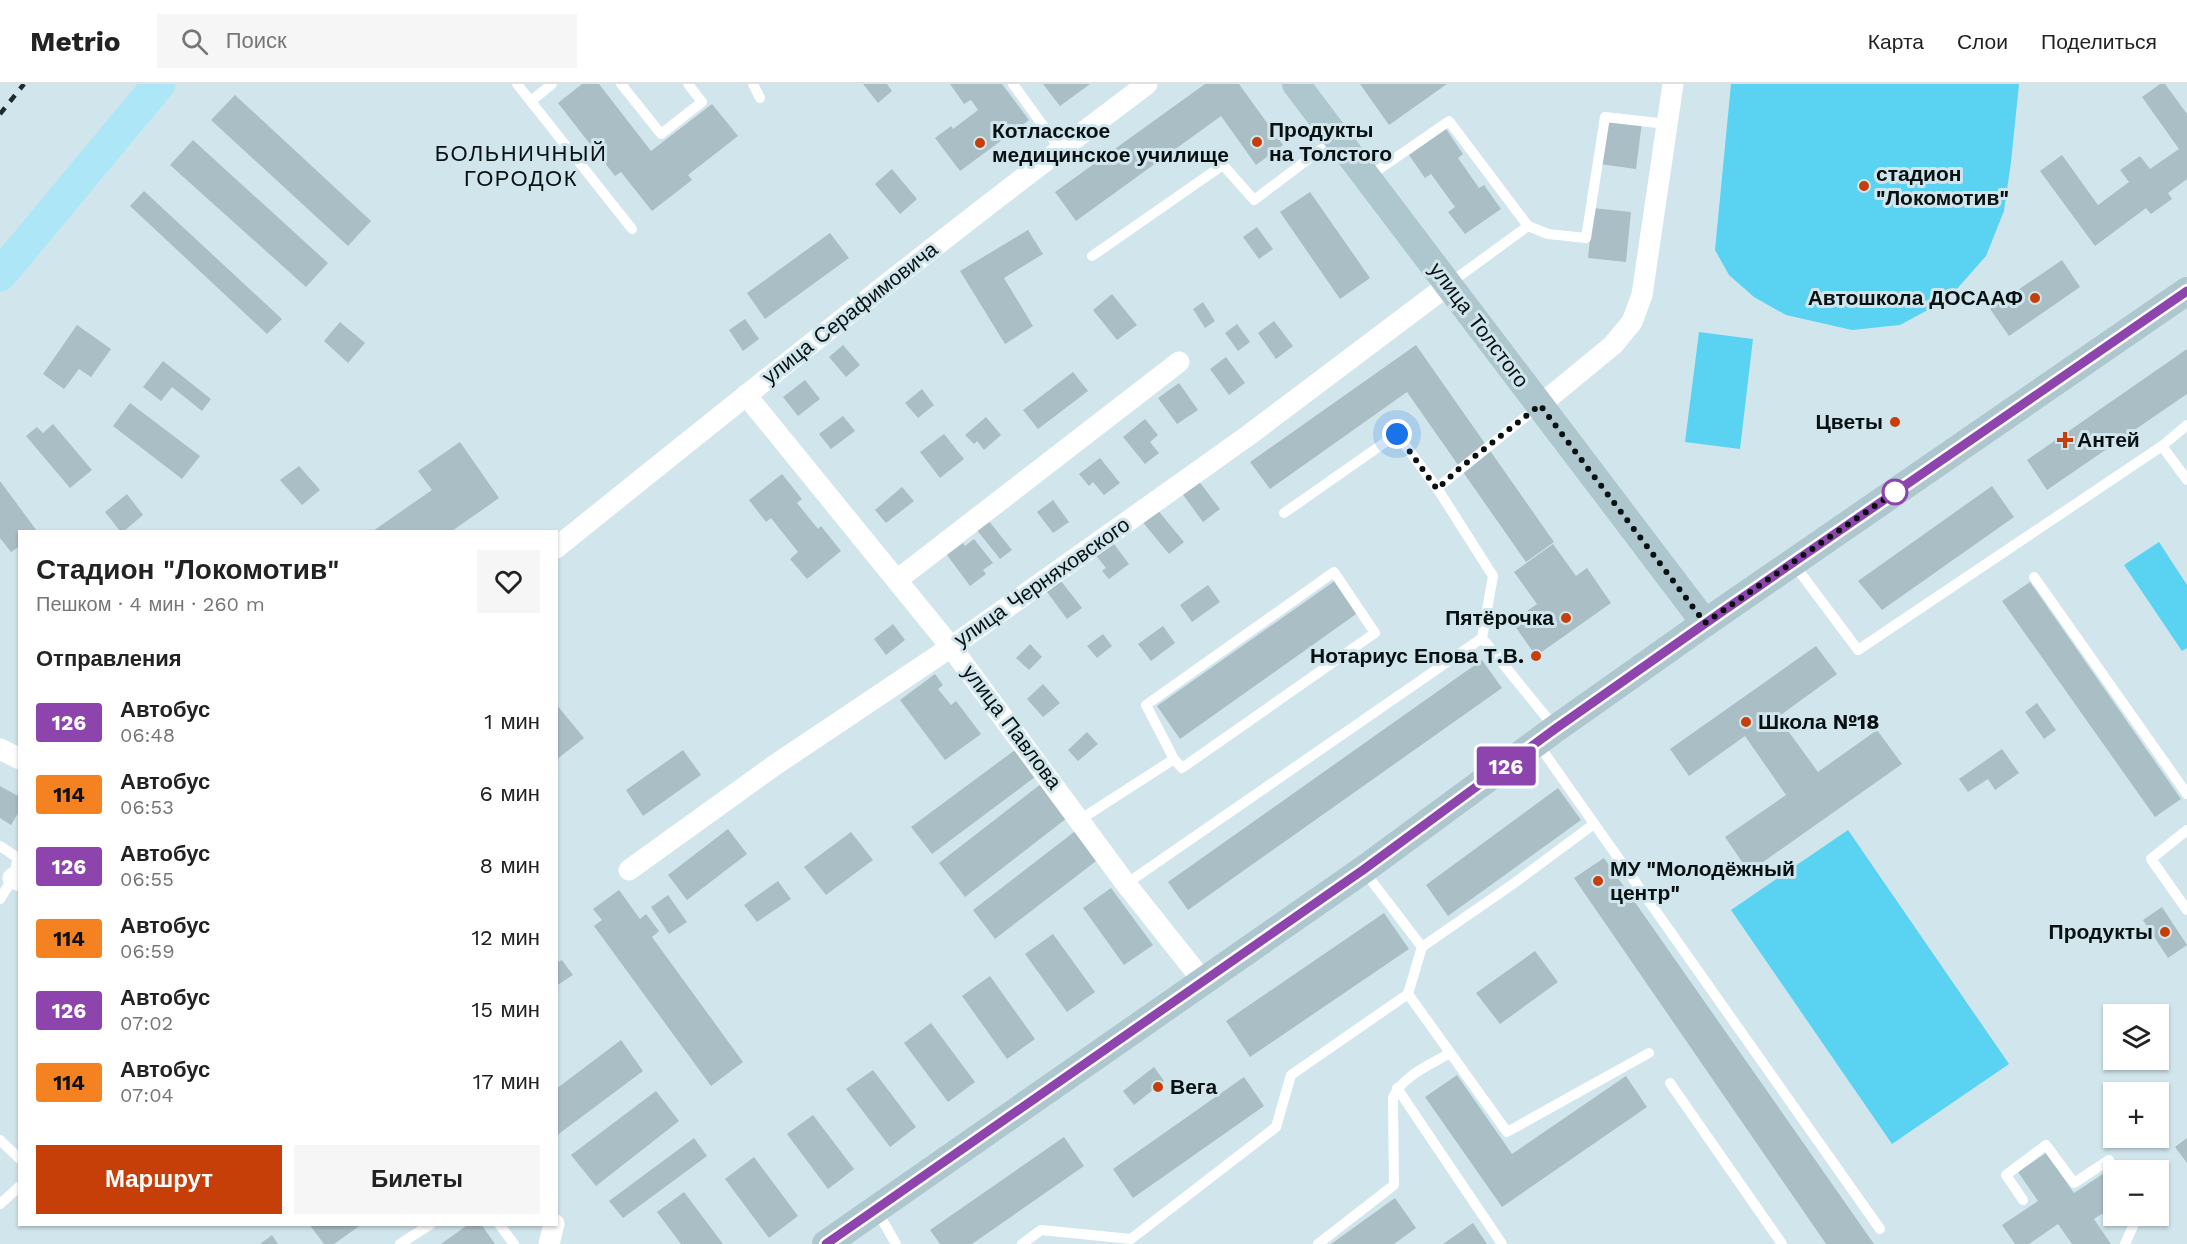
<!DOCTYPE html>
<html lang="ru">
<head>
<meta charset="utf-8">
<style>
	:root { --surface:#fff; --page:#f6f6f6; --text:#222; --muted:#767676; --line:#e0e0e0; --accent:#c63f09 }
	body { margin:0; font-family:"Work Sans",sans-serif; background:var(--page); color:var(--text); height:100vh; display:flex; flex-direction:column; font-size:22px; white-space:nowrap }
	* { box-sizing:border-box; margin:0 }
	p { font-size:20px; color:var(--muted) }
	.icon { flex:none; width:33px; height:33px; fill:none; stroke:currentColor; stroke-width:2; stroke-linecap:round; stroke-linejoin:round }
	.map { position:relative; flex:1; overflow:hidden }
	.drawer { position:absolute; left:18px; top:446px; width:540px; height:696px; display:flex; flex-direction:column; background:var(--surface); border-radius:0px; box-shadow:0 2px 4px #0004 }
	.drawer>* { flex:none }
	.badge { padding:0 12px; border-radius:4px; font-size:21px; line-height:39px }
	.tools { position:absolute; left:2103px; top:920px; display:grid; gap:12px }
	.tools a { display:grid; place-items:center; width:66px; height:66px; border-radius:0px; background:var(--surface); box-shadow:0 2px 4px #0004; font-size:30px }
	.you { position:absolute; width:30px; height:30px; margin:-15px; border:4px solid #fff; border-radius:50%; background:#1a73e8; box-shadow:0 0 0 9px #1a73e833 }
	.map>.badge { position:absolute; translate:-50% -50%; box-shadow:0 0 0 3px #fff }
	h2 { padding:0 18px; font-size:22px; line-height:54px }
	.round { display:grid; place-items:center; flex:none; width:63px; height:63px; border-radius:0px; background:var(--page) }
	.overview { display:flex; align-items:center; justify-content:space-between; height:102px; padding:0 18px }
	h1 { font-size:28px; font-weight:600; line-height:45px }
	.primary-button { display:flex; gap:12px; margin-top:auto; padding:12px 18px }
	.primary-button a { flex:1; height:69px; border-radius:0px; background:var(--accent); color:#fff; font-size:24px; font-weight:600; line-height:69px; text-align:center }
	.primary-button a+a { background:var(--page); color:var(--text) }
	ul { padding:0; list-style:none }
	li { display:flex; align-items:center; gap:18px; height:72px; padding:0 18px }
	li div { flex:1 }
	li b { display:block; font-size:22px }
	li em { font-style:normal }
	li .badge { min-width:66px; font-weight:700; text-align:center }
	header { display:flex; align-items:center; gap:36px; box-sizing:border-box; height:84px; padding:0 30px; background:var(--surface); border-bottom:2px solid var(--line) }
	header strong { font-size:28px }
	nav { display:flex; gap:33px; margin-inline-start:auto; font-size:21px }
	.search { width:420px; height:54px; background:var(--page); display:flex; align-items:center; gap:15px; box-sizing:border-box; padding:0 21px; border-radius:0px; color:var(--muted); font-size:22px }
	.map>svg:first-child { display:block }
</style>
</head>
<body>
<header>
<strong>Metrio</strong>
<div class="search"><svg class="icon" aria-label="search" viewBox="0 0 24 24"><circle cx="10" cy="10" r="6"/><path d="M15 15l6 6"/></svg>Поиск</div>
<nav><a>Карта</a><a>Слои</a><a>Поделиться</a></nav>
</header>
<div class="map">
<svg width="2187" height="1160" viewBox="0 0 2187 1160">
	<rect width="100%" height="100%" fill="#d0e6ec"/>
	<g fill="#5ad2f1">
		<polygon points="1731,0 2019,0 2011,78 2004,127 1986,172 1948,215 1900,241 1852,246 1786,231 1754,213 1729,191 1715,166"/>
		<polygon points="1699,248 1753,255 1740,365 1685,358"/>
		<polygon points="2159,458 2187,501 2187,564 2182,567 2124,481"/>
		<polygon points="1848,746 2009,980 1892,1060 1731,826"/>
	</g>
	<g fill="#aabfc5">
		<polygon points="582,0 599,0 651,67 712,20 738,52 688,91 692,96 652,127 621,88 615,92 558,19"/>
		<polygon points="863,0 887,0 892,7 878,19"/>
		<polygon points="950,0 1002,0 1029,36 960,87 935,54 951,42 953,45 978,26 971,16 964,20"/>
		<polygon points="1043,0 1090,0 1060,22"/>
		<polygon points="1205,0 1239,0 1283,61 1256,81 1221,32 1076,137 1055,108"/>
		<polygon points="1360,0 1447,0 1389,41"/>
		<polygon points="2160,0 2165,0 2187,30 2187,95 2168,109 2172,115 2151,130 2146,124 2095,162 2040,87 2062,71 2098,121 2129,98 2120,86 2140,72 2150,85 2179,65 2142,13"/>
		<polygon points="235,11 371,137 348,162 211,36"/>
		<polygon points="1606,33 1642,38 1636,85 1599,80"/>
		<polygon points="1446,45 1463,70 1458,74 1479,104 1484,101 1501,125 1465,150 1448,128 1455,123 1431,90 1425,94 1409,71"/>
		<polygon points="193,56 328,179 306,203 170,81"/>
		<polygon points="892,85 917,115 900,130 875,100"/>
		<polygon points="144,107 282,235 267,250 130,122"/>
		<polygon points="1310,108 1370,194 1340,215 1280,128"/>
		<polygon points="1593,124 1631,128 1626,178 1588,174"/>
		<polygon points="1257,143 1273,165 1259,175 1243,153"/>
		<polygon points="1028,146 1043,170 1004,194 1033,242 1005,260 960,187"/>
		<polygon points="830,149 849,174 765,235 747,209"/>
		<polygon points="2062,176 2080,203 2009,252 1990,225"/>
		<polygon points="1112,210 1137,241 1117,256 1093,226"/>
		<polygon points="1203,218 1215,237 1205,244 1193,225"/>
		<polygon points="745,235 759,255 743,267 729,246"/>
		<polygon points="1274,237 1293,262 1276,275 1258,249"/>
		<polygon points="340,238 365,259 348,279 324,257"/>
		<polygon points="1237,240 1250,258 1238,267 1225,249"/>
		<polygon points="77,241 111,265 91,293 79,285 64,305 43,290"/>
		<polygon points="843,261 860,281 846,293 829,273"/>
		<polygon points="1416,261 1554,458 1526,478 1407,308 1270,405 1250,378"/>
		<polygon points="2187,265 2187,310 2047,406 2027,376"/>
		<polygon points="1226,273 1245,299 1229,311 1210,285"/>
		<polygon points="163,277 211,315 202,327 172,303 161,317 143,303"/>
		<polygon points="1073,288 1088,307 1038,345 1023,326"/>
		<polygon points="805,296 820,315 798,332 783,313"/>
		<polygon points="1179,299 1198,326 1177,340 1158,314"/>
		<polygon points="922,305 934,321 918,334 905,319"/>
		<polygon points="130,319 200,372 182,395 113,342"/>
		<polygon points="843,332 855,347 831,365 819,350"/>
		<polygon points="986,333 1001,351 984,366 977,357 974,360 965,351"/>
		<polygon points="1145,335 1158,351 1150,358 1159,369 1145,380 1123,353"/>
		<polygon points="53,340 92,386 70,404 26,352 37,343 43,349"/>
		<polygon points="944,350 964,375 940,394 920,368"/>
		<polygon points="460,358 499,414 452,447 373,447 432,406 418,387"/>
		<polygon points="1100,374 1120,399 1104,411 1093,398 1089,402 1079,390"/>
		<polygon points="299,382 320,406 302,421 280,396"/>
		<polygon points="782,390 802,415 797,419 818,445 821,442 841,467 807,495 790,475 798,468 771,434 766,438 749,416"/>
		<polygon points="1198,396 1220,425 1203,438 1181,408"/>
		<polygon points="0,397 37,447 20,447 20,462 11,468 0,454"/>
		<polygon points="1992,402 2014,433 1882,526 1858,497"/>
		<polygon points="902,403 914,417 886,439 875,426"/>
		<polygon points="127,410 143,431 124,447 120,447 105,428"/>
		<polygon points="1053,416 1069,438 1053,449 1037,428"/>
		<polygon points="1156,424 1184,458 1169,470 1141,436"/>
		<polygon points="988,436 1012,466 1000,475 976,445"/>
		<polygon points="974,455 993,479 983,486 986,490 970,502 947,471 963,459 965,462"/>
		<polygon points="1111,456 1129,480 1109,495 1102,487 1106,484 1094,469"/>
		<polygon points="1553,460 1576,492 1587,484 1611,519 1536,572 1512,538 1537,520 1514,488"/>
		<polygon points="1336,496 1359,528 1180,655 1157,622"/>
		<polygon points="1061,497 1082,524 1067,535 1047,508"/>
		<polygon points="2030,498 2181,715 2155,733 2002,517"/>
		<polygon points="1208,501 1220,518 1192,538 1180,521"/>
		<polygon points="893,540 905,556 886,571 874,555"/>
		<polygon points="1163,542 1175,559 1151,577 1138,560"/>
		<polygon points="1103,550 1112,562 1097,574 1087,562"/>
		<polygon points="1030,560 1042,573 1029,586 1016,574"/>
		<polygon points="1816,562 1837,590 1778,633 1818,688 1877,646 1902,680 1749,788 1725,753 1786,711 1745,652 1689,692 1670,665"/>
		<polygon points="1482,576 1502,604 1188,826 1168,798"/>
		<polygon points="935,590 943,601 938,605 951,621 956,617 981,650 945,676 900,616"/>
		<polygon points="1043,600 1060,619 1043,633 1027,615"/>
		<polygon points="2037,619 2056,646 2044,655 2025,628"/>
		<polygon points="556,620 584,654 556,676"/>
		<polygon points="1087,648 1098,660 1078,677 1068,666"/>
		<polygon points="2002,665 2019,689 1995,706 1988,695 1968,708 1959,695"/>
		<polygon points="683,666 701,691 643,732 626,706"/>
		<polygon points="1015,666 1035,693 932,770 911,743"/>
		<polygon points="1041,700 1067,734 965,813 939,779"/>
		<polygon points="0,702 20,713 20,726 11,741 0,734"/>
		<polygon points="1558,704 1581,736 1448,832 1426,801"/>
		<polygon points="728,745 747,770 687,816 668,791"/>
		<polygon points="1078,745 1100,774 995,855 973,826"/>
		<polygon points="851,748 873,776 826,811 804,783"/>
		<polygon points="1604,774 1874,1160 1826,1160 1574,794"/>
		<polygon points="778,797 791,815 757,838 744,821"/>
		<polygon points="1111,804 1153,861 1124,881 1083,824"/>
		<polygon points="619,806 640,835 646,830 659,847 652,853 743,978 711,1002 594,842 602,836 593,825"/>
		<polygon points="668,811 687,838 669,850 651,823"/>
		<polygon points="2162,823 2187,861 2168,874 2143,836"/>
		<polygon points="1384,829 1409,865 1250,973 1226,937"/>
		<polygon points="1053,850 1095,908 1067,928 1025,870"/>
		<polygon points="1535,867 1558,898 1500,940 1476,909"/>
		<polygon points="562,876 573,891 556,902 556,879"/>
		<polygon points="990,892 1035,955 1007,975 962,912"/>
		<polygon points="931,939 975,998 948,1018 904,959"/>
		<polygon points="621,956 643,987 556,1052 556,1005"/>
		<polygon points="1154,983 1164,997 1134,1021 1123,1007"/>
		<polygon points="873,986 916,1043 890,1063 846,1005"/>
		<polygon points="1457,991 1512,1070 1626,992 1647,1023 1502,1123 1425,1013"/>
		<polygon points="1244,993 1264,1022 1133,1114 1113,1085"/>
		<polygon points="656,1007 679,1037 596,1102 571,1071"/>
		<polygon points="813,1031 854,1085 828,1105 787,1050"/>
		<polygon points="1064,1053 1084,1082 972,1160 940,1160 930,1146"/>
		<polygon points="694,1054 707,1072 623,1134 609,1117"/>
		<polygon points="2187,1054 2187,1079 2175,1063"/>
		<polygon points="2046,1069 2074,1109 2109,1086 2114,1092 2114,1122 2094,1135 2111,1160 2072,1160 2058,1140 2029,1160 2015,1160 2002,1141 2038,1117 2018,1088"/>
		<polygon points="754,1073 798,1132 769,1154 725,1095"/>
		<polygon points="684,1108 723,1160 681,1160 657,1128"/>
		<polygon points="1395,1114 1416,1144 1394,1160 1331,1160"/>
		<polygon points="1473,1139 1487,1160 1443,1160"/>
		<polygon points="309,1140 362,1140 334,1160 324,1160"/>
		<polygon points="469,1140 481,1140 495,1160 441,1160"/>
		<polygon points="272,1151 278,1160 260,1160"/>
	</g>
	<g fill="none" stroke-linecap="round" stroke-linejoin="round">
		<g stroke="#fff" stroke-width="10">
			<polyline points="517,0 632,145"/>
			<polyline points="621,0 661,50 702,18 688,0"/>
			<polyline points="753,0 760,14"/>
			<polyline points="1013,0 1060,65"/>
			<polyline points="531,17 552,0"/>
			<polyline points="1368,93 1449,37 1528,142 1450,199"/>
			<polyline points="1528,142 1548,150 1586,154 1605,33 1667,40"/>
			<polyline points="1092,172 1223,81 1254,116 1335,55"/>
			<polyline points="2187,341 2162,362 2187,396"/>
			<polyline points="1437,404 1539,322"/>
			<polyline points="1284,429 1397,350 1437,404 1493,492 1482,554 1555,644"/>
			<polyline points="1793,479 1858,566 2162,362"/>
			<polyline points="2034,493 2187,710"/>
			<polyline points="1538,660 1880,1145"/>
			<polyline points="1081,735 1174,675 1182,684 1375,549 1334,488 1146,621 1174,675"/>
			<polyline points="2187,746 2151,775 2187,826"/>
			<polyline points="0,762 18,774 13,794 0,815"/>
			<polyline points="1364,787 1422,863"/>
			<polyline points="1126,800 1482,554"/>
			<polyline points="1408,910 1507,1048 1649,969"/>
			<polyline points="1670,999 1782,1160"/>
			<polyline points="1397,1004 1502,1160"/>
			<polyline points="0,1056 20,1075"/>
			<polyline points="2023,1116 2006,1091 2046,1061 2074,1099 2109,1076 2115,1086"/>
			<polyline points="0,1120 20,1102"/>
			<polyline points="877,1127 896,1160"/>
			<polyline points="499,1140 514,1160"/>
			<polyline points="400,1160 431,1140"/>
			<polyline points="1022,1160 1041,1146 1131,1155 1276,1043 1291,991 1408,910 1422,863 1513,800 1594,740"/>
			<path d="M 1318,1160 L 1394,1101 L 1393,1014 C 1402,992 1430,981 1450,969"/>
			<polyline points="2125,1160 2138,1131"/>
		</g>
		<g stroke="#fff" stroke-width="21">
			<polyline points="746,311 951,563 1126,800 1203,897"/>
			<polyline points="1540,321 1613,261 1632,238 1642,211 1673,0"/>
			<path d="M 556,464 C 751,307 947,150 1147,0"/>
			<polyline points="897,496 1179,278"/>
			<polyline points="0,665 20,675"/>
			<polyline points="629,786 775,681 951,563 1249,351 1448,201"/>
			<polyline points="13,794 20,797"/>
			<polyline points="549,1160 554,1140"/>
		</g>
		<g stroke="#aec7cf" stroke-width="28">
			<polyline points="1296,0 1705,539"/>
			<polyline points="826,1160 1363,786 1555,645 1705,539 2187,207"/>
		</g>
		<polyline stroke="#ade7f7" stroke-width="33" points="0,191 159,0"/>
		<polyline stroke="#202a2c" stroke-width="4.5" stroke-dasharray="8 8" stroke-linecap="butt" points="0,30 24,0"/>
	</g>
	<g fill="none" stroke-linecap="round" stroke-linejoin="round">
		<defs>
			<polyline id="line" points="826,1160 1363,786 1555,645 1723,527 2187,207"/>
		</defs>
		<use href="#line" stroke="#fff" stroke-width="14"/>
		<use href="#line" stroke="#8e44ad" stroke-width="9"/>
		<polyline stroke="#091113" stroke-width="6" stroke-dasharray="0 10.8" points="1397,350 1437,405 1460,384 1540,321 1705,539 1895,408"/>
	</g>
	<g fill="#c63f09" stroke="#d0e6ec" stroke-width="2">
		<circle cx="1257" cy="58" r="6"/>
		<circle cx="980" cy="59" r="6"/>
		<circle cx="1864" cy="102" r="6"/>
		<circle cx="2035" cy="214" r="6"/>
		<circle cx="1895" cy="338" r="6"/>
		<path d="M2062 347h6v6h6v6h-6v6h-6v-6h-6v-6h6z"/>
		<circle cx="1566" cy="534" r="6"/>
		<circle cx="1536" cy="572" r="6"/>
		<circle cx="1746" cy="638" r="6"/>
		<circle cx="1598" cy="797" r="6"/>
		<circle cx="2165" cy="848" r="6"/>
		<circle cx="1158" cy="1003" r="6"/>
	</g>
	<circle fill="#fff" stroke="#8e44ad" stroke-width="3" cx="1895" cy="408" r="12"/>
	<g text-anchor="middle" stroke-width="6" stroke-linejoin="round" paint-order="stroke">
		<g font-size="21" font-weight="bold" fill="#091113" stroke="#d0e6ec" text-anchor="start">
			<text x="1269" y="53">Продукты<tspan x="1269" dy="24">на Толстого</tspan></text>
			<text x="992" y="54">Котласское<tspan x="992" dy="24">медицинское училище</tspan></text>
			<text x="1876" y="97">стадион<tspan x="1876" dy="24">"Локомотив"</tspan></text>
			<text x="2023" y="221" text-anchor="end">Автошкола ДОСААФ</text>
			<text x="1883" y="345" text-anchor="end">Цветы</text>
			<text x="2077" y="363">Антей</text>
			<text x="1554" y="541" text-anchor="end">Пятёрочка</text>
			<text x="1524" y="579" text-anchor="end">Нотариус Епова Т.В.</text>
			<text x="1758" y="645">Школа №18</text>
			<text x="1610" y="792">МУ "Молодёжный<tspan x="1610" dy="24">центр"</tspan></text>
			<text x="2153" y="855" text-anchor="end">Продукты</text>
			<text x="1170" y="1010">Вега</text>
		</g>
		<g font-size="21" fill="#091113" stroke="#d0e6ec">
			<text transform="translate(850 229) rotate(-38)" y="7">улица Серафимовича</text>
			<text transform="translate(1479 241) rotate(53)" y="7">улица Толстого</text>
			<text transform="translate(1042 498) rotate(-35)" y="7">улица Черняховского</text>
			<text transform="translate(1012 643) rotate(53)" y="7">улица Павлова</text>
		</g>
		<g font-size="22" letter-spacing="1.5" fill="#091113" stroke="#d0e6ec">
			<text x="521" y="77">БОЛЬНИЧНЫЙ<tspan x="521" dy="25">ГОРОДОК</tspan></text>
		</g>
	</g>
</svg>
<div class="tools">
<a><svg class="icon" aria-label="layers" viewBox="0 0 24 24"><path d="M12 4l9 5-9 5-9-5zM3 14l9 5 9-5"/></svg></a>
<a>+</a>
<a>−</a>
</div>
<div class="you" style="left:1397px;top:350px"></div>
<b class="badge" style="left:1506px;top:682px;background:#8e44ad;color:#fff">126</b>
<section class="drawer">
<div class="overview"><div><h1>Стадион &quot;Локомотив&quot;</h1><p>Пешком · 4 мин · 260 m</p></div><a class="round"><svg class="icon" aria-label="heart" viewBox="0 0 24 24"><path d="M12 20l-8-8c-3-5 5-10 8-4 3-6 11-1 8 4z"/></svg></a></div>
<h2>Отправления</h2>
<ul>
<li><span class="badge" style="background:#8e44ad;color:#fff">126</span><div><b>Автобус</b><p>06:48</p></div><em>1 мин</em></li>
<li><span class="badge" style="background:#f58220;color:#111">114</span><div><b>Автобус</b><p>06:53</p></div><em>6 мин</em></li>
<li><span class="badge" style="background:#8e44ad;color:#fff">126</span><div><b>Автобус</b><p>06:55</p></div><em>8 мин</em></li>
<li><span class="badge" style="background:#f58220;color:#111">114</span><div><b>Автобус</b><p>06:59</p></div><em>12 мин</em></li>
<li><span class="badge" style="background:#8e44ad;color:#fff">126</span><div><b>Автобус</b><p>07:02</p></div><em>15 мин</em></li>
<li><span class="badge" style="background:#f58220;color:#111">114</span><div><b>Автобус</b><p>07:04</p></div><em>17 мин</em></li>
</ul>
<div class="primary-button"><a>Маршрут</a><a>Билеты</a></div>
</section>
</div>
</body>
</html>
